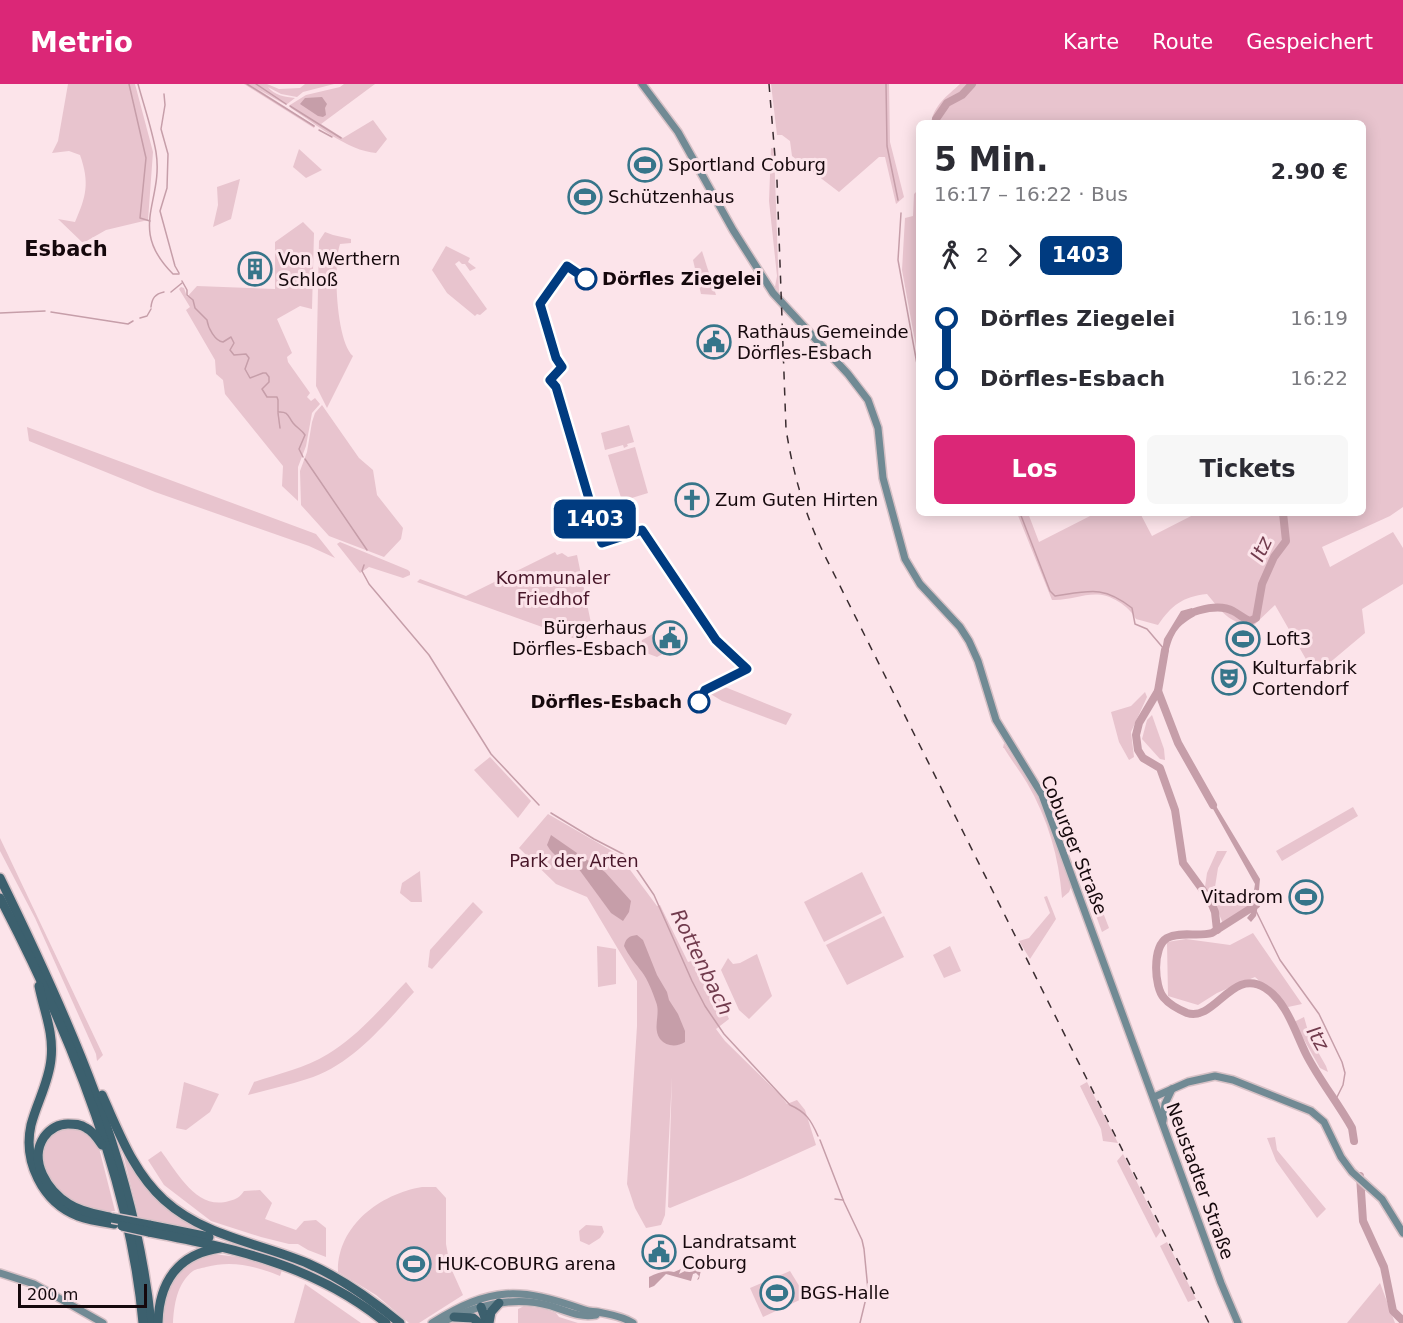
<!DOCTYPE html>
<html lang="de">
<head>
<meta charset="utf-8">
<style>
	:root { --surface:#fff; --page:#f7f7f7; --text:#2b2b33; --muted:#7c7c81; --accent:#db2777 }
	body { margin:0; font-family:"DejaVu Sans",sans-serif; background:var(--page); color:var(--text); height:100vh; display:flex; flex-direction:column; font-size:22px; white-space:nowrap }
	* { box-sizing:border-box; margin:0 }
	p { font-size:20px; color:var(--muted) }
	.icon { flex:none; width:33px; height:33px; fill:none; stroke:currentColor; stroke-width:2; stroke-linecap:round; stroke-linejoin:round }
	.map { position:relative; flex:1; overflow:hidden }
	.drawer { position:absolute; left:916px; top:36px; width:450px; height:396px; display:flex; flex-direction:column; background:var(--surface); border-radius:9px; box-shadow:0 3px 15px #0003 }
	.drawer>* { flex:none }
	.badge { padding:0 12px; border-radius:9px; font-size:21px; line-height:39px }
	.scale { position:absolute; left:18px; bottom:15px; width:129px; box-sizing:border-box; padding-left:6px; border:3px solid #15080c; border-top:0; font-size:16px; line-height:21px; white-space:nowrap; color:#15080c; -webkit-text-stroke:4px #fce4ea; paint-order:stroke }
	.map>.badge { position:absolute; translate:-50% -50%; box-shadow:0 0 0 3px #fff }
	.legs { display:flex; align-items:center; gap:9px; height:66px; padding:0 18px; font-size:20px }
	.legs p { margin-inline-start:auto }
	.head { display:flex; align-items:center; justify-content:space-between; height:102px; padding:0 18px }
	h1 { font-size:33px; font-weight:800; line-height:45px }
	.button { display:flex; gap:12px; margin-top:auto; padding:12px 18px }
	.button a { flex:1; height:69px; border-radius:9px; background:var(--accent); color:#fff; font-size:24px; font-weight:800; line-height:69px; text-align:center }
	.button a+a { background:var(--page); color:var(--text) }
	ul { padding:0 18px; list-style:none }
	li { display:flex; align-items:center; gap:21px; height:60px; font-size:22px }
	li i { display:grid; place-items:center; width:9px; height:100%; margin:0 8px; background:currentColor }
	li i::after { content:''; width:15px; height:15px; margin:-8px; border:4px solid; border-radius:50%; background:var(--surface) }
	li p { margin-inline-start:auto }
	li:first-child i { background:linear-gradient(#0000 50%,currentColor 0) }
	li:last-child i { background:linear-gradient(currentColor 50%,#0000 0) }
	header { display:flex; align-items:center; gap:36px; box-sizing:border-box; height:84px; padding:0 30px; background:var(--accent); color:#fff }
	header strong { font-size:28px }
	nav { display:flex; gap:33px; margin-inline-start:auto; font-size:21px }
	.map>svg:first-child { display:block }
</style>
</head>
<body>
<header>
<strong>Metrio</strong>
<nav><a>Karte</a><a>Route</a><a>Gespeichert</a></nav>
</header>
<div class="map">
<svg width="1403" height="1239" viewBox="0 0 1403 1239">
	<rect width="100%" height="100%" fill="#fce4ea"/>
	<g fill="#e8c4ce">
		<path d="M 68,0 L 135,0 L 153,68 L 148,136 L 106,146 L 83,159 L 58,135 L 75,138 C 86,113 90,99 80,71 L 69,67 L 52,69 L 58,57 Z"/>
		<path d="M 244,0 L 267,0 L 279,5 L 300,4 L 305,0 L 334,0 L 303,8 L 297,13 L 281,10 L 268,3 C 274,11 285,13 295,14 L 286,21 L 256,4 L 315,42 L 314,44 Z"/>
		<path d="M 344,0 L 375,0 L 321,40 L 343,54 L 373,36 L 387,55 L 376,69 C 348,67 314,39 291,24 L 290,21 L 306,11 L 340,3 Z"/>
		<polygon points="771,0 889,0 890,58 904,113 896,120 885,73 879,73 839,108 792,72 790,57 782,51 777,51"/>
		<path d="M 960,0 L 1403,0 L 1403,423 L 1390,432 L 1322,463 L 1330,483 L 1393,448 L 1403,464 L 1403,500 L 1362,525 L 1365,549 L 1315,591 L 1275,521 L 1252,543 C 1227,537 1222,528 1207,510 C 1182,513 1172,521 1158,541 L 1136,535 C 1131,527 1127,523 1119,518 C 1094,502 1078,517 1052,516 L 1017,429 L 1028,429 L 1039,458 L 1096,429 L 1140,429 L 1152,452 L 1197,429 L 1364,429 L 1364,39 L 931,39 C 934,21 947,12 960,0 Z"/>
		<polygon points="771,64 774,65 779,208 775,203 777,192 769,117"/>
		<polygon points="299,65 322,86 306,94 293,83"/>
		<polygon points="240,95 231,135 213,143 218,121 217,103"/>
		<polygon points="919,105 919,279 902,186 905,134 913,132 914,110"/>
		<polygon points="303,138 314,149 312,225 300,222 277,235 292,269 287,273 288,278 310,309 307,313 311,317 315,314 320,320 312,329 306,362 298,383 298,417 282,402 283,382 225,310 223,296 216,290 215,276 186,226 190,223 179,205 181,203 184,204 187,213 197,202 275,205 275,158"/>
		<path d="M 325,148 L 333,151 L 351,155 L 351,159 L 340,160 C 333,181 336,257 353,272 L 327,324 L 316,302 L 319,157 Z"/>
		<polygon points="446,162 470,174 468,178 476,184 470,187 465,180 462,180 459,177 455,180 487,225 480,231 477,230 475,232 447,209 432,186"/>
		<polygon points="702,167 716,211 701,210 693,176"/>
		<polygon points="322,321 359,374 373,386 377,411 403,444 401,455 384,473 329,452 301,421 300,387 307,368 312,338 315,329"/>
		<polygon points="629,341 634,358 627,360 628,362 624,364 623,361 605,366 601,349"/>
		<polygon points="27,343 316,450 335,474 309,462 155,408 29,357"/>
		<polygon points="635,363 648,409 622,417 608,371"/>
		<polygon points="340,458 408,486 410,488 410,491 403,494 369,483 360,489 337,460"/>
		<polygon points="555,468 557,471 562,469 568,473 577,471 592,544 584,558 417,498 420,495 466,512"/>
		<polygon points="658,547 668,567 657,573 630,563"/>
		<polygon points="720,601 792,630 786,641 722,617 709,609"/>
		<polygon points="1145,608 1147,613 1131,648 1134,673 1129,676 1119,658 1111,628 1131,622"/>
		<polygon points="1152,631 1164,665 1165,676 1160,675 1142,655 1147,636"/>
		<path d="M 1004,659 L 1037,711 L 1048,736 L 1071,803 L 1069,808 L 1062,814 C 1059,773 1048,735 1027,699 C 1020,687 1011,676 1004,664 L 1003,664 Z"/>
		<polygon points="490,673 531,717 518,734 474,686"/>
		<polygon points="1353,723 1358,732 1282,777 1276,767"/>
		<polygon points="548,730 619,771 657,822 660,821 688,878 702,874 729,935 716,945 725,957 781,1012 787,1020 797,1016 805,1026 816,1061 743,1094 670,1124 668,1123 672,993 665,1131 661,1141 646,1144 635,1124 627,1100 637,942 637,897 587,813 556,800 519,764"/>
		<polygon points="0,754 103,971 97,977 96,970 35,834 0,767"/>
		<path d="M 1217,767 L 1227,767 L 1218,784 L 1215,803 L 1221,811 C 1231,812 1242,814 1251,807 L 1255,808 C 1250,826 1238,830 1223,840 L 1214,817 L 1205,803 L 1207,789 Z"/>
		<polygon points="420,787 422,818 411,818 400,809 402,799"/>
		<polygon points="862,788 882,829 824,858 804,818"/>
		<polygon points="1089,792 1109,844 1102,848 1083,796"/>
		<polygon points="1047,812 1056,835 1030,875 1019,857 1029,854 1050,829 1044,813"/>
		<polygon points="473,818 483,828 432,885 428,883 430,866"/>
		<polygon points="884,832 904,873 847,901 826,861"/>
		<polygon points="1253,849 1302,920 1288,923 1255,893 1217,909 1198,921 1168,912 1167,858 1186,855 1230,861"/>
		<polygon points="597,862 616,865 616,900 598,903"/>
		<polygon points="950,862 961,887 944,894 933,871"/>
		<polygon points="757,870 772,912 749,935 739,926 721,886 728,874 733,880 740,879"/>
		<path d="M 406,898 L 414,908 C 384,941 351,982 307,995 C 288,1001 268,1006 248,1011 L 254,998 C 278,990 305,984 328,970 C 358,952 382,923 406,898 Z"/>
		<polygon points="1304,933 1310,954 1326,982 1328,988 1320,984 1294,938"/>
		<polygon points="184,998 219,1010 210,1028 186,1046 176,1044"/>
		<polygon points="1087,998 1118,1059 1103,1057 1101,1045 1080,1002"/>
		<path d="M 77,1042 L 91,1050 L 99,1064 L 115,1127 C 82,1132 43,1103 43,1069 C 43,1068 43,1062 43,1060 C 45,1055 51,1049 54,1045 Z"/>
		<polygon points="1275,1053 1277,1066 1326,1125 1317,1134 1276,1077 1267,1054"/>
		<polygon points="122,1066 136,1089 198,1143 198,1147 139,1134"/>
		<path d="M 161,1067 C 177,1088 197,1127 229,1117 C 237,1115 240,1113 244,1107 L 260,1106 L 272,1119 L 265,1135 L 296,1146 L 304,1137 L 316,1136 L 326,1144 L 326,1173 L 308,1166 L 298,1160 L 289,1160 L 261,1153 L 211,1137 L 164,1101 L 148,1076 Z"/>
		<polygon points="1123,1070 1161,1147 1156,1154 1117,1077"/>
		<path d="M 422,1103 L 436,1103 L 446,1114 L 446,1160 L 450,1182 L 463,1211 L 419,1239 L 409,1239 L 376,1211 L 338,1188 C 337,1142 380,1110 422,1103 Z"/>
		<polygon points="586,1141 602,1142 604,1148 600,1154 589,1161 580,1157 579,1147"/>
		<polygon points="1167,1158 1196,1215 1188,1218 1160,1162"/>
		<path d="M 213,1170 L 247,1174 L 282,1186 L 280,1192 C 256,1182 232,1176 206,1183 C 202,1184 196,1185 193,1187 C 177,1199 174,1221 173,1239 L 163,1239 C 163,1215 171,1186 195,1175 C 201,1172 208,1172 213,1170 Z"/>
		<polygon points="790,1187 806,1213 763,1233 750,1204"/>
		<polygon points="1380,1199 1395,1239 1347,1239"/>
		<polygon points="305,1200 361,1239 294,1239"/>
		<polygon points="524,1222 545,1225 556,1229 559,1233 578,1239 518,1239 518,1225"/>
	</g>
	<g fill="#c69ea9">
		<polygon points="322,13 327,20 325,24 326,31 323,33 318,32 300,20 305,14"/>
		<path d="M 1192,524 L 1195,532 C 1173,544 1172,554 1166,577 L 1161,573 L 1164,555 L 1181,527 Z"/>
		<polygon points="1210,712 1260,795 1257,827 1256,832 1251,838 1247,834 1251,829 1248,823 1252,819 1255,800 1208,716"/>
		<path d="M 551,751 L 577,769 L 575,778 C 562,777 554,773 547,761 Z"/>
		<polygon points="583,773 605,788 631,817 629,828 623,837 611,829 578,784"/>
		<path d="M 637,851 L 643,856 L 657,891 L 667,908 L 669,916 L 678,930 L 685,947 L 685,958 C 677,963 667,963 660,955 C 652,944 661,930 656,918 C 653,909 648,896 642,888 C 636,880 628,871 624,862 C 626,854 629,852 637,851 Z"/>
		<path d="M 699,1180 L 705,1182 L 706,1185 L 701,1186 L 699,1195 L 697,1196 L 699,1192 L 696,1189 L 693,1190 L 691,1197 L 666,1190 L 654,1202 L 649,1204 L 649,1193 C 657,1189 665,1186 674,1188 L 681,1185 L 679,1190 Z"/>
	</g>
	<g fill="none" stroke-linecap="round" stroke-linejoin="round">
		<g stroke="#c69ea9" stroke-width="1.5">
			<polyline points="129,0 146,74 140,134 150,137"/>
			<path d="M 138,0 C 144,22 152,45 156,68 C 164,118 127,144 173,190 L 179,190"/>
			<polyline points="247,0 314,42"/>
			<polyline points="256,0 286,20"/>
			<polyline points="886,0 887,62 898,116"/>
			<polyline points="164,10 165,21 161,45 168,70 167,104 160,127 175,182 179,189"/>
			<polyline points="290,22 341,54"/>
			<polyline points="319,46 332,53"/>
			<polyline points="901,129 898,176 917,280 920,282"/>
			<path d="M 182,197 L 187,206 L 187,211 L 193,216 L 195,224 L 207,236 C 208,244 215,257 223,258 L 231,253 L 234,259 L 230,266 L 234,271 L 246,270 L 249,274 L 245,285 L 250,294 L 263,289 L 266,289 L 269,293 L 269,298 L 262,305 L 267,313 L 277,313 L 278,316 L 278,328 C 289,327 288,333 293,339 C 297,344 302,346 305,351 L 299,365 L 303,373"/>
			<polyline points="171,208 182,199"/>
			<path d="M 151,223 C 152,214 155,210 164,208"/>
			<polyline points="51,228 128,240 133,237"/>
			<polyline points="0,229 45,227"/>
			<polyline points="140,234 147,232 151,225"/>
			<polyline points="278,329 280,344"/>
			<polyline points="305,375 367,466"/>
			<path d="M 1020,429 L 1050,507 L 1055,512 C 1089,507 1103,501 1132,524 L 1135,540 L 1147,545 L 1164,565"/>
			<polyline points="364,481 362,487 369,500 429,571 491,670 539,721"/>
			<path d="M 551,729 L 594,755 L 623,770 L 637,786 L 654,811 L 692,897 L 705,922 L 724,950 L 790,1021 C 806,1028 811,1036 818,1052"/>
			<polyline points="1256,827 1280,876 1319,930 1342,978 1345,989 1343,1001 1336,1015"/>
			<polyline points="820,1056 844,1118 862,1156 864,1165 868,1206 860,1239"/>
			<polyline points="835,1115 843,1116"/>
		</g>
		<g stroke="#c69ea9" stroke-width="8">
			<polyline points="937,39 936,35 947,19 962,11 972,0"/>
			<path d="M 1185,531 C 1199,526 1219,519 1233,527 C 1239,530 1244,535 1250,537 L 1256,534 L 1262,500 L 1274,473 L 1286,457 L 1283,429"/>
			<polyline points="1165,566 1158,607 1178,659 1213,721"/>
			<polyline points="1158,607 1139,639 1136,651 1138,666 1143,674 1160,684 1175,726 1183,779 1210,816 1215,828 1217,846"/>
			<path d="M 1256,821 L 1212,849 C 1198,853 1180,847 1167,854 C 1152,863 1154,903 1164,914 C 1169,920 1180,926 1187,929 C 1215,938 1232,883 1265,904 C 1287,918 1295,948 1306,970 C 1318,994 1338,1019 1352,1044 L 1354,1057"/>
			<polyline points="1360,1092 1363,1137 1384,1183 1393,1227 1403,1237"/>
		</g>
		<defs>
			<g id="secondary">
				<polyline points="642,0 678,48 733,146 773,209 848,290 868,316 878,344 883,394 905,475 920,500 960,543 969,557 978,577 996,636 1042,711 1221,1199 1238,1239"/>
				<polyline points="1154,1013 1188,998 1215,992 1233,996 1311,1027 1324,1038 1341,1073 1352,1088 1382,1115 1403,1149"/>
				<polyline points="1163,1037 1165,1020 1172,1005"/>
				<polyline points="0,1189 34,1200 103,1239"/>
				<path d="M 432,1239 C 492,1202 519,1203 585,1226 C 589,1228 594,1227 598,1228 C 611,1231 622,1232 633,1239"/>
				<path d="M 441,1239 C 474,1222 514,1211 551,1222 C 567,1227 579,1234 596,1231"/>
			</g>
			<g id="highway">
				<path d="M 0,794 C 69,935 135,1081 151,1239"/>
				<path d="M 0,814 C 67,942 130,1093 143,1239"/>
				<path d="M 39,902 C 44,927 54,949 51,975 C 49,998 37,1018 31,1041 C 23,1077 42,1118 78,1132 C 89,1136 102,1138 114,1140"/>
				<path d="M 102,1011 C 119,1048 133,1088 164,1116 C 205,1153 260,1159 309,1180 C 343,1195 372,1216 400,1239"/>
				<path d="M 102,1061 C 98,1055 93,1047 86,1044 C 81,1040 74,1040 68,1040 C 58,1040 50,1045 44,1053 C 28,1077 48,1107 69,1120 C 81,1128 96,1130 109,1133"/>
				<polyline points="149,1141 209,1153"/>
				<path d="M 149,1148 C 237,1165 315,1181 386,1239"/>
				<polyline points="481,1223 487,1239"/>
				<polyline points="454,1233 473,1234 479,1239"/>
				<path d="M 158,1239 C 159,1198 178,1170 220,1164"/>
				<polyline points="489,1239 491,1228 499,1219"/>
			</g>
		</defs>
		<use href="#secondary" stroke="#d7c1c6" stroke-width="10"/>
		<use href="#highway" stroke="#d7c1c6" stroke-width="12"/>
		<use href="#secondary" stroke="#718a94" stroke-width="7"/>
		<use href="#highway" stroke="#3c606e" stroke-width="9"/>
		<path stroke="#3a2c30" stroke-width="1.5" stroke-dasharray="8 8" stroke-linecap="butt" d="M 769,0 L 777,97 L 786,345 C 793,390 805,431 825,472 L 1209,1239"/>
		<defs>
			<g id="highway-bridge">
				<polyline points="112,1134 149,1141"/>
				<polyline points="122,1142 149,1148"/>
			</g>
		</defs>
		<use href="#highway-bridge" stroke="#d7c1c6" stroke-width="12" stroke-linecap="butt"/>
		<use href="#highway-bridge" stroke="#3c606e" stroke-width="9"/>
	</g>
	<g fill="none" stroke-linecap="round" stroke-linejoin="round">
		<defs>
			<polyline id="line-1" points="586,195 567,182 540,220 556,274 562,283 550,296 556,303 602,459 642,446 716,556 747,585 705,606 699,618"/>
		</defs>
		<use href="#line-1" stroke="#fff" stroke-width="14"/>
		<use href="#line-1" stroke="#003b80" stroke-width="9"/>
	</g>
	<defs>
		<symbol id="stadium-ring" viewBox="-11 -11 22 22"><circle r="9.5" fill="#fce4ea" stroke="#36758a" stroke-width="1.5"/><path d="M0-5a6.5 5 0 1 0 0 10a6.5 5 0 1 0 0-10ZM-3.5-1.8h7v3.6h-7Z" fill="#36758a"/></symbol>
		<symbol id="building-ring" viewBox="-11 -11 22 22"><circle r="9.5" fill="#fce4ea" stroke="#36758a" stroke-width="1.5"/><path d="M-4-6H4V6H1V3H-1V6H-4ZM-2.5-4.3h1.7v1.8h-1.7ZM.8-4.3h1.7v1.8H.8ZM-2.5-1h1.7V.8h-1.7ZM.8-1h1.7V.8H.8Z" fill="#36758a"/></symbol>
		<symbol id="civic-ring" viewBox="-11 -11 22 22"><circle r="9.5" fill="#fce4ea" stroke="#36758a" stroke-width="1.5"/><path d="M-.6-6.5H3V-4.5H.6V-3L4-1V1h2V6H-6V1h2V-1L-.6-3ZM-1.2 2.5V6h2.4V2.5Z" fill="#36758a"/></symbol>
		<symbol id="church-ring" viewBox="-11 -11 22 22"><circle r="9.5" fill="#fce4ea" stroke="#36758a" stroke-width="1.5"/><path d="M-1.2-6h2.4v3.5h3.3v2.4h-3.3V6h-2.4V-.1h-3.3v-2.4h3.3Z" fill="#36758a"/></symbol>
		<symbol id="theatre-ring" viewBox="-11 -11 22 22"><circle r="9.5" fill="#fce4ea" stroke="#36758a" stroke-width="1.5"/><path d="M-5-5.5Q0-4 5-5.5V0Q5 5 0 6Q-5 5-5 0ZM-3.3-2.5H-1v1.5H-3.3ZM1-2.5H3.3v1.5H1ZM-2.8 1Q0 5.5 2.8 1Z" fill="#36758a"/></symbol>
	</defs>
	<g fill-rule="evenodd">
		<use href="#stadium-ring" x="626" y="62" width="38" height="38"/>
		<use href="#stadium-ring" x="566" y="94" width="38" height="38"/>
		<use href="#building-ring" x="236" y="166" width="38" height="38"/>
		<use href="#civic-ring" x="695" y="239" width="38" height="38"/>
		<use href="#church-ring" x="673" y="397" width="38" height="38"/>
		<use href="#civic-ring" x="651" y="535" width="38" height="38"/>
		<use href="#stadium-ring" x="1224" y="536" width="38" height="38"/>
		<use href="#theatre-ring" x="1210" y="575" width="38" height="38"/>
		<use href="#stadium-ring" x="1287" y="794" width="38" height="38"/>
		<use href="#civic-ring" x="640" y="1149" width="38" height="38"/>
		<use href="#stadium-ring" x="395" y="1161" width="38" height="38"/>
		<use href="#stadium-ring" x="758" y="1190" width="38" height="38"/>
	</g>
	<g fill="#fff" stroke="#003b80" stroke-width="3">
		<circle cx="586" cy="195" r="10"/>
		<circle cx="699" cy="618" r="10"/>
	</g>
	<g text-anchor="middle" stroke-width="6" stroke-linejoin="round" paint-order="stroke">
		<g font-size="18" fill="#15080c" stroke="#fce4ea" text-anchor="start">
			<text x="668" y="87">Sportland Coburg</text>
			<text x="608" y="119">Schützenhaus</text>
			<text x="278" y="181">Von Werthern<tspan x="278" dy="21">Schloß</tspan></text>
			<text x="737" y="254">Rathaus Gemeinde<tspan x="737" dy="21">Dörfles-Esbach</tspan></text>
			<text x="715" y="422">Zum Guten Hirten</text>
			<text x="647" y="550" text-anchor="end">Bürgerhaus<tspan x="647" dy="21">Dörfles-Esbach</tspan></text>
			<text x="1266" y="561">Loft3</text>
			<text x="1252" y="590">Kulturfabrik<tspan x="1252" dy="21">Cortendorf</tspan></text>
			<text x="1283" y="819" text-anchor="end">Vitadrom</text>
			<text x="682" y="1164">Landratsamt<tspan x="682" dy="21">Coburg</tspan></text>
			<text x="437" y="1186">HUK-COBURG arena</text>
			<text x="800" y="1215">BGS-Halle</text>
		</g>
		<g font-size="18" font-weight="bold" fill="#15080c" stroke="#fce4ea" text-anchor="start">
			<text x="602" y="201">Dörfles Ziegelei</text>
			<text x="682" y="624" text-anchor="end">Dörfles-Esbach</text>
		</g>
		<g font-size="18" fill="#481629" stroke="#fce4ea">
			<text x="553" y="500">Kommunaler<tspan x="553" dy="21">Friedhof</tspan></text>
			<text x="574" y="783">Park der Arten</text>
		</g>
		<g font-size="18" fill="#15080c" stroke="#fce4ea">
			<text transform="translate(1074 761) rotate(68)" y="6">Coburger Straße</text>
			<text transform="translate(1200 1097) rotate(70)" y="6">Neustadter Straße</text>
		</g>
		<g font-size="20" font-style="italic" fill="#713b4d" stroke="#fce4ea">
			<text transform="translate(1261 465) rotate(-65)" y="7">Itz</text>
			<text transform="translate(702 878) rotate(64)" y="7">Rottenbach</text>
			<text transform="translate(1318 954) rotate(60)" y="7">Itz</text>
		</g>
		<g font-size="21" font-weight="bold" fill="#15080c" stroke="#fce4ea">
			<text x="66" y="172">Esbach</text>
		</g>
	</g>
</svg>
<div class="scale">200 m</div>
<b class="badge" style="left:595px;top:435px;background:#003b80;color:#fff">1403</b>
<section class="drawer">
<div class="head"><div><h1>5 Min.</h1><p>16:17 – 16:22 · Bus</p></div><b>2.90 €</b></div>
<div class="legs"><svg class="icon" aria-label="walk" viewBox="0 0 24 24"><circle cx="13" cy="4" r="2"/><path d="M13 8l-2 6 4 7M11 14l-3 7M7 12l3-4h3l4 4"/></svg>2<svg class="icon" aria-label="forward" viewBox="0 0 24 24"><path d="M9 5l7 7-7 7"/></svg><b class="badge" style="background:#003b80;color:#fff">1403</b></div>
<ul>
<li><i style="color:#003b80"></i><b>Dörfles Ziegelei</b><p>16:19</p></li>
<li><i style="color:#003b80"></i><b>Dörfles-Esbach</b><p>16:22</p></li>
</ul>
<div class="button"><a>Los</a><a>Tickets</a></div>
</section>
</div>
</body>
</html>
